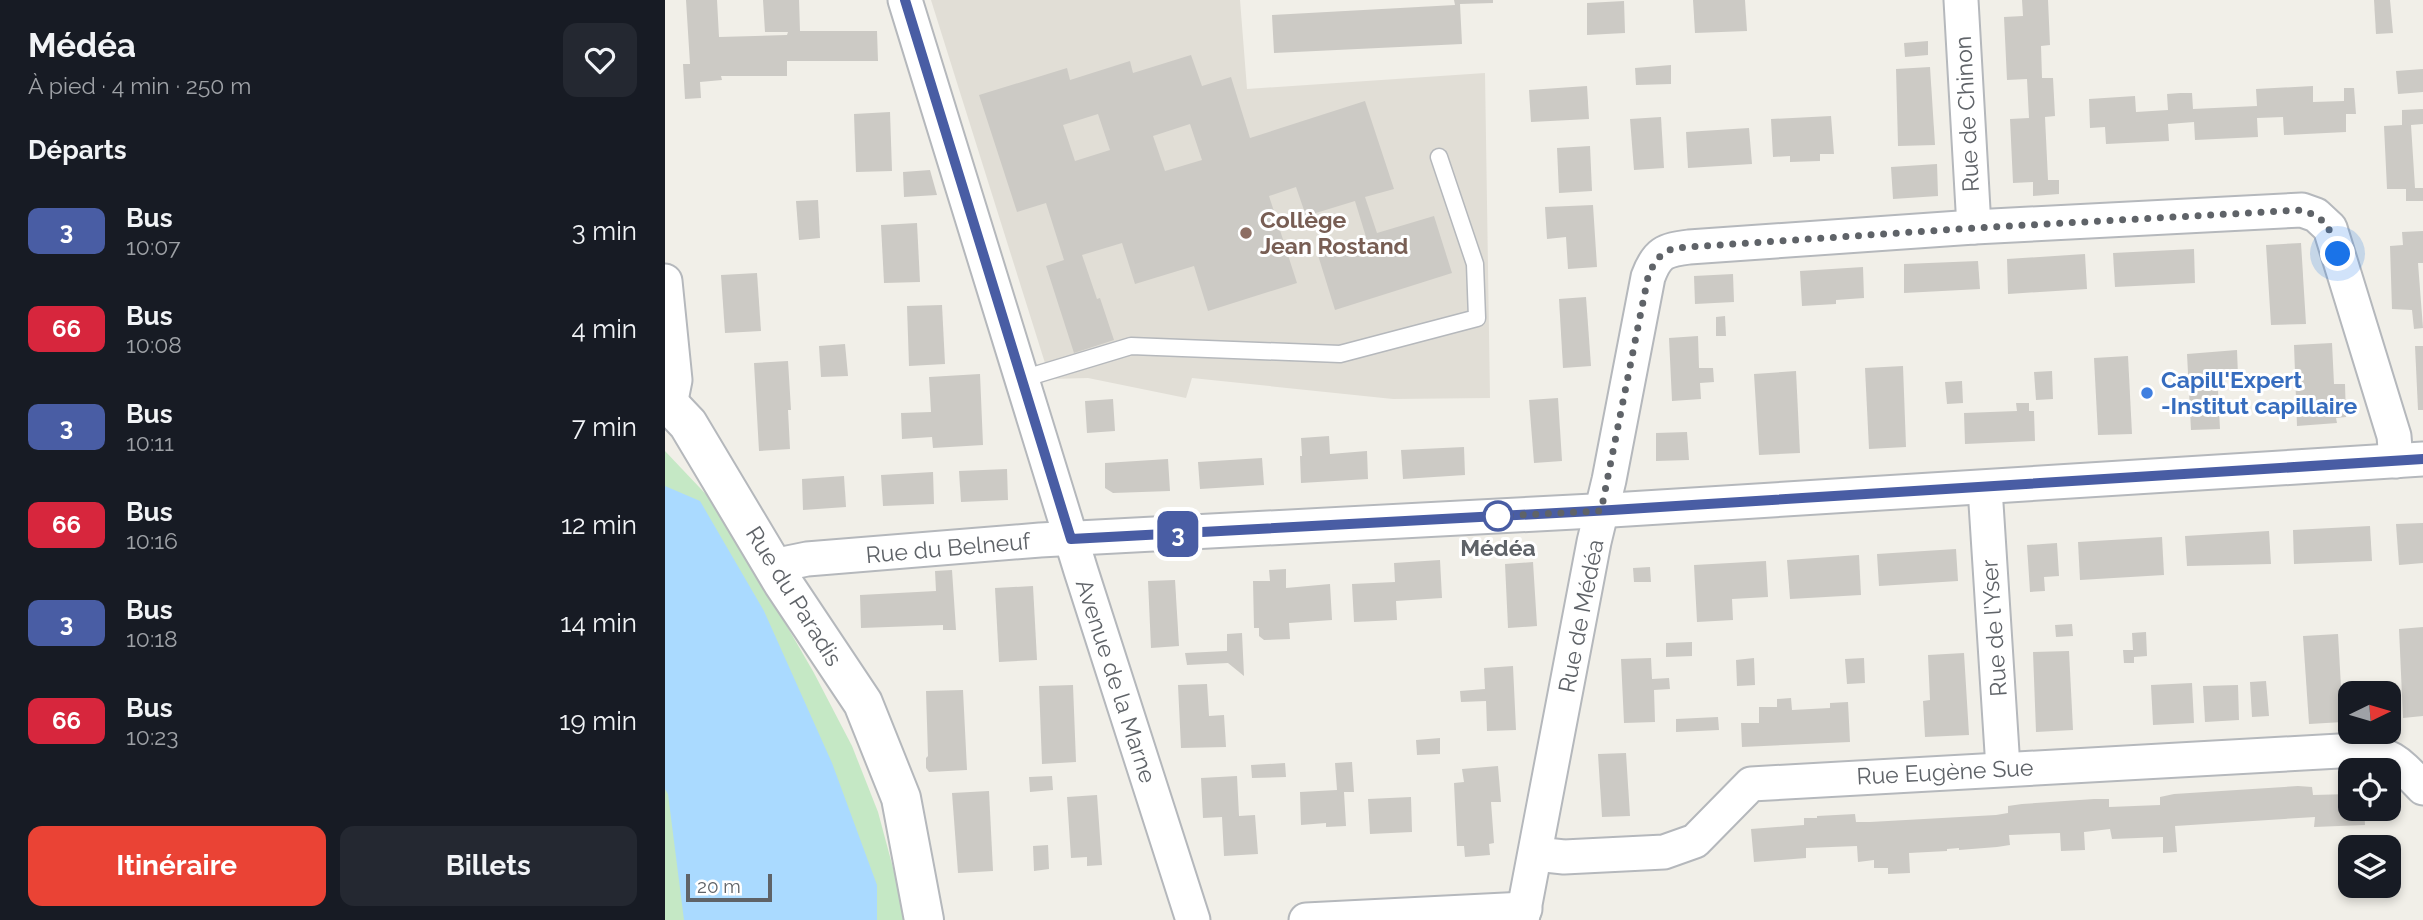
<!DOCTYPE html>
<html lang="fr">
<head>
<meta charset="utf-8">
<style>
	:root { --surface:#171b24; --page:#242831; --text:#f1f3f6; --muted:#9ea1a6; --accent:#ea4335 }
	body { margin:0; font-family:Raleway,sans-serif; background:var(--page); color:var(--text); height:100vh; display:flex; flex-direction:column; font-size:26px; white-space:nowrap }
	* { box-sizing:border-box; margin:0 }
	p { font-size:23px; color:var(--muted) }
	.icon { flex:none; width:38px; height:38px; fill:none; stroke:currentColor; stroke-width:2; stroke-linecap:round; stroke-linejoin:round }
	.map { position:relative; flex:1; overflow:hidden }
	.sheet { display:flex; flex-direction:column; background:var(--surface); width:665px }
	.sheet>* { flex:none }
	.badge { padding:0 14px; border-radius:10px; font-size:24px; line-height:46px }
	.needle { width:46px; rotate:85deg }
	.fabs { position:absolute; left:1673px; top:681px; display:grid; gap:14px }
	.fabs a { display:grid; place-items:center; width:63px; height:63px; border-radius:14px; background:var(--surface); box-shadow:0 4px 10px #0003; font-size:35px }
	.scale { position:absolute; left:21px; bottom:18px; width:86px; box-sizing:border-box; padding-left:7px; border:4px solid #5f6368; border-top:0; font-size:19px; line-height:24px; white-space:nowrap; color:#5f6368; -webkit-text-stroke:5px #fff; paint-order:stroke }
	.you { position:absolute; width:35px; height:35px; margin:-18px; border:5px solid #fff; border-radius:50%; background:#1a73e8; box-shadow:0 0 0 10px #1a73e833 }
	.map>.badge { position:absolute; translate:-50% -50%; box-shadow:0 0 0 4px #fff }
	h2 { padding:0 28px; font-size:26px; line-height:63px }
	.round { display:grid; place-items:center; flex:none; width:74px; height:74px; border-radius:14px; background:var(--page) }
	.head { display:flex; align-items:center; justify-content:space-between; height:119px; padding:0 28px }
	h1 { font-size:33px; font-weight:700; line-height:52px }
	.button { display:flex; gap:14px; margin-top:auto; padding:14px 28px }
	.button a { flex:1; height:80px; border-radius:14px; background:var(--accent); color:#fff; font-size:28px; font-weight:700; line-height:80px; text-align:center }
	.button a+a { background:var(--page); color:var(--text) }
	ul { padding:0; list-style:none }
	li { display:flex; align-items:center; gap:21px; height:98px; padding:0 28px }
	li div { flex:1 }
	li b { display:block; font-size:26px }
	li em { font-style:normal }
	li .badge { min-width:77px; font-weight:700; text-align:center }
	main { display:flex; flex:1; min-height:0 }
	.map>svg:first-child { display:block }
</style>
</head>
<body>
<main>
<section class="sheet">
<div class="head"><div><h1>Médéa</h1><p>À pied · 4 min · 250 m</p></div><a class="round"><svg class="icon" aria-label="heart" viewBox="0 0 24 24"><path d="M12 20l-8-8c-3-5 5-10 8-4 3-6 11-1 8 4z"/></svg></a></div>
<h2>Départs</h2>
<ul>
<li><span class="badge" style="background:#495da4;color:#fff">3</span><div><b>Bus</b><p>10:07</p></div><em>3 min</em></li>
<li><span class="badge" style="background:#d7263d;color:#fff">66</span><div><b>Bus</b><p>10:08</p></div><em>4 min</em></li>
<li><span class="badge" style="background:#495da4;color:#fff">3</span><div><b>Bus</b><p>10:11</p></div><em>7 min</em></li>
<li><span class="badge" style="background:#d7263d;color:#fff">66</span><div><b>Bus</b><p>10:16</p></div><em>12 min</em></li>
<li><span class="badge" style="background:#495da4;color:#fff">3</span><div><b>Bus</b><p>10:18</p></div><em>14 min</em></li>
<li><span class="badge" style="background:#d7263d;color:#fff">66</span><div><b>Bus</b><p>10:23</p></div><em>19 min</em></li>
</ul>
<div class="button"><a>Itinéraire</a><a>Billets</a></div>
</section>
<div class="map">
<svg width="1758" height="920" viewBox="0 0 1758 920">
	<rect width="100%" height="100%" fill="#f1efe8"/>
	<polygon fill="#e1ded6" points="266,0 575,0 582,89 820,73 825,398 728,399 527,378 521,398 423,378 385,379"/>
	<polygon fill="#c5e8c5" points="0,451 53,507 149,673 187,746 213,812 235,894 239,920 0,920"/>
	<polygon fill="#aadaff" points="0,486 35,501 99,611 167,763 212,885 212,920 19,920 3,794 0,789"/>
	<g fill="#cccac5" fill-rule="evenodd">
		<polygon points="21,0 52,0 54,37 122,35 123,32 100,32 98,0 134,0 135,31 212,31 213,61 122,61 122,76 56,76 57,80 35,82 36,98 20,99 18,64 25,64"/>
		<polygon points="789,0 828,0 828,3 795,4 797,44 609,53 607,15 790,5"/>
		<polygon points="1028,0 1080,0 1082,31 1030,33"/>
		<polygon points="1357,0 1383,0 1385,45 1376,46 1377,78 1388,78 1390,116 1380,117 1383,180 1394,180 1394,194 1368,196 1368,182 1348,183 1345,119 1364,118 1362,79 1342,80 1339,17 1358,16"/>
		<polygon points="1709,0 1725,0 1728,33 1711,34"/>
		<polygon points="959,1 960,33 922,35 922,3"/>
		<polygon points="1263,41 1263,55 1240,57 1239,43"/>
		<path d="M 526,55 L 537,86 L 566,77 L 585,138 L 700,101 L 729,189 L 700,197 L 712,233 L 769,216 L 787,273 L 670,310 L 652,252 L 701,237 L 690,201 L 641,216 L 631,187 L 604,196 L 632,283 L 543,311 L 529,266 L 470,284 L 457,243 L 417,255 L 432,299 L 435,298 L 449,340 L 409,353 L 381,266 L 399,260 L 381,203 L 352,212 L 314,95 L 402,68 L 405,80 L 465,61 L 468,73 ZM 433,114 L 445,150 L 410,161 L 398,125 ZM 525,124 L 537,160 L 500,171 L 488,136 Z"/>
		<polygon points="1006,65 1006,84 971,85 970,68"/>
		<polygon points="1265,67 1270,145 1233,146 1231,69"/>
		<polygon points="1758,69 1758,92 1733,94 1731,71"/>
		<polygon points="922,86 924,119 866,122 864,90"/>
		<polygon points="1648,86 1648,102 1679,101 1679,88 1689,88 1691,114 1681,114 1681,132 1619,135 1618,117 1592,118 1593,137 1530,140 1529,122 1503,124 1504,141 1441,144 1440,127 1425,128 1424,99 1470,96 1471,112 1503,110 1502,94 1515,93 1527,93 1528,109 1592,106 1591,89"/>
		<polygon points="1758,109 1758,124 1746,125 1750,188 1758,188 1758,201 1741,201 1741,189 1722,189 1719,126 1737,125 1737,110"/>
		<polygon points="225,112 227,171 191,172 189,114"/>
		<polygon points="1166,116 1169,154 1155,154 1155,161 1125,162 1125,156 1108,157 1106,119"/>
		<polygon points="996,117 999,168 969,170 965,119"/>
		<polygon points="1084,128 1087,164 1023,168 1021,132"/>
		<polygon points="925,146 927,191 894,193 892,148"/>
		<polygon points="1272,164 1273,196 1228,199 1226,167"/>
		<polygon points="265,170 272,195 239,197 238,172"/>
		<polygon points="153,200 155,238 134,240 131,201"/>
		<polygon points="928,205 932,267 903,269 901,237 882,239 880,207"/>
		<polygon points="252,223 255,282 219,283 216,225"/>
		<polygon points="1758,231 1758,263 1753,263 1758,328 1749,329 1747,310 1727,309 1725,246 1738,245 1737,232"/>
		<polygon points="1636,243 1641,324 1606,325 1601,245"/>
		<polygon points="1529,249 1530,283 1450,287 1448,253"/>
		<polygon points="1420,254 1422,289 1343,294 1342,259"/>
		<polygon points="1313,261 1315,289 1239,293 1239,264"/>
		<polygon points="1198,267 1199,298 1171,300 1171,304 1137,306 1135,271"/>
		<polygon points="92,273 96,331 60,333 56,275"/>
		<polygon points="1068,274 1069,302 1030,304 1029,276"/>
		<polygon points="921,297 926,366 898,368 894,299"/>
		<polygon points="277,305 280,364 244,366 242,306"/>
		<polygon points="1060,316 1061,336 1051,336 1051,317"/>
		<polygon points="1033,336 1034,368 1048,368 1049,382 1035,383 1036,399 1007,401 1004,338"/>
		<polygon points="1667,343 1669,384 1680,384 1681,417 1671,418 1672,423 1632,426 1629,345"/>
		<polygon points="180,344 183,376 156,377 154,346"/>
		<polygon points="1750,346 1758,346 1758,410 1753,410"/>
		<polygon points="1572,350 1573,376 1559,377 1559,390 1553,390 1555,429 1526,430 1522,354"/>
		<polygon points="1463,356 1467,434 1433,435 1429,358"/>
		<polygon points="123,361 126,410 123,410 125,449 94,451 89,363"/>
		<polygon points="1238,366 1241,447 1204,449 1200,368"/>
		<polygon points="1131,371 1135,453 1094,455 1089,374"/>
		<polygon points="1387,371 1388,399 1371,400 1369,372"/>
		<polygon points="315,374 318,445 268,448 267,437 237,439 236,413 266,412 264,377"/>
		<polygon points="1297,381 1298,403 1282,404 1280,382"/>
		<polygon points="893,398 897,461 869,463 864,400"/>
		<polygon points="448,399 450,431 422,433 420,401"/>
		<polygon points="1351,403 1364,403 1364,411 1369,411 1370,441 1300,444 1299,413 1352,411"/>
		<polygon points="1022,432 1024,460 991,461 991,433"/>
		<polygon points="664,436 665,454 702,451 703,479 636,483 635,456 637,456 636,438"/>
		<polygon points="799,447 800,475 738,479 736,450"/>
		<polygon points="597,458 599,485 535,489 533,462"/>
		<polygon points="503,459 505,491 448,493 440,488 440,463"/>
		<polygon points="342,469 343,500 296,502 294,471"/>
		<polygon points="268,472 269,504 218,506 216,475"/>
		<polygon points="179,476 181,507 138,510 137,479"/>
		<polygon points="1758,523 1758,563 1734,565 1731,524"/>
		<polygon points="1705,526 1707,561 1629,564 1628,530"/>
		<polygon points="1604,531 1606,564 1522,566 1520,536"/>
		<polygon points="1497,537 1499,575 1415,580 1413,542"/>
		<polygon points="1392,543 1394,576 1379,577 1380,591 1365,592 1362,545"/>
		<polygon points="1291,549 1293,581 1214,586 1212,554"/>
		<polygon points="1194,555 1196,595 1125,599 1122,560"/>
		<polygon points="775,560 777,598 731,601 732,620 689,622 687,584 730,582 729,563"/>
		<polygon points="1101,561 1103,597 1067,599 1068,620 1032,622 1029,565"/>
		<polygon points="868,562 872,626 843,628 840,564"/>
		<polygon points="985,567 986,582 969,582 968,568"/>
		<polygon points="621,569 621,588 665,584 667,620 624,623 625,639 599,640 594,636 594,628 589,628 588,581 605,581 604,570"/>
		<polygon points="287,570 291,630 278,630 278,625 196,628 195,595 271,591 270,571"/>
		<polygon points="510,580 514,646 486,648 483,581"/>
		<polygon points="368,586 372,660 334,662 330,588"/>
		<polygon points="1407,624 1408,636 1391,637 1390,625"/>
		<polygon points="1758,627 1758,716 1738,718 1734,629"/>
		<polygon points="1481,632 1482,656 1469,657 1469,663 1459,663 1458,650 1468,650 1467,633"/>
		<polygon points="577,633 579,676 563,663 522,665 520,653 562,651 562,634"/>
		<polygon points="1673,634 1678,722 1644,724 1638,636"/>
		<polygon points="1027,642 1027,656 1001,657 1001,643"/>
		<polygon points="1404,651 1408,730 1371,732 1368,652"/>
		<polygon points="1299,653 1304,735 1260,737 1258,701 1265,700 1263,655"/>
		<polygon points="986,658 987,679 1004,678 1005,689 989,690 990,722 959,723 956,659"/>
		<polygon points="1089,658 1090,685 1072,686 1071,660"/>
		<polygon points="1199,658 1200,683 1182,684 1180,659"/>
		<polygon points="848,666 851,730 822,731 821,701 796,702 795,691 820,689 819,668"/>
		<polygon points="1601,681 1604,716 1587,717 1585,682"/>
		<polygon points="1527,683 1529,723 1488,725 1486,685"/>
		<polygon points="542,684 544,716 559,715 561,747 516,748 513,685"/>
		<polygon points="408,685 411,762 377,764 374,686"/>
		<polygon points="1573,685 1574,720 1540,722 1538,686"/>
		<polygon points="298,690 302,770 264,772 261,768 261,758 263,756 261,691"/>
		<polygon points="1126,698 1127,710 1165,708 1165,703 1183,702 1185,742 1077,747 1076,723 1094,723 1094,707 1112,707 1112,699"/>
		<polygon points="1053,717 1054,730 1011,732 1011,719"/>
		<polygon points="775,738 775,754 752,755 751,740"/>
		<polygon points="961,753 965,816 937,817 933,754"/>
		<polygon points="687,762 689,792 679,792 681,826 661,827 661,823 636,825 635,792 672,790 670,763"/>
		<polygon points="620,763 621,777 587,778 586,765"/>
		<polygon points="833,766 836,802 826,802 829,843 824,844 825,855 800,857 799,846 792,846 789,783 799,782 797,769"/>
		<polygon points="387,776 388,790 365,792 364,777"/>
		<polygon points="572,776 574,816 590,815 593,854 559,856 557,817 538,818 536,778"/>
		<polygon points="1633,786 1647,787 1648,795 1685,794 1685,808 1699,808 1700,825 1649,827 1650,817 1510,826 1512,852 1498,853 1498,837 1447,839 1445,829 1419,832 1420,850 1396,851 1395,833 1344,835 1345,845 1332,847 1294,850 1294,848 1282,849 1282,851 1244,853 1245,873 1223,874 1223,868 1209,868 1209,860 1193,862 1192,846 1141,848 1141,858 1089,862 1086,829 1139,825 1139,818 1152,818 1152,816 1190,814 1191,822 1205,822 1331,815 1343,813 1343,806 1357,804 1429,799 1444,799 1444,807 1495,805 1495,797 1509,794"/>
		<polygon points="324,791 328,871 293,873 287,793"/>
		<polygon points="432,795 437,865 422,866 422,857 406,858 402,797"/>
		<polygon points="746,797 747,832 705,834 703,799"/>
		<polygon points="383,845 384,869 369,871 368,846"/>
	</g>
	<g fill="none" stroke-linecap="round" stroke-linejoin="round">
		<defs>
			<polyline id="service" points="357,379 466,346 675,354 812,318 810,264 774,157"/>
			<g id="minor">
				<polyline points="240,0 416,571 528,920"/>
				<polyline points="1296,0 1309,227"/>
				<polyline points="0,281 10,380 5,405"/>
				<polyline points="1320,488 1338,768"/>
				<polyline points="108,566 142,559 375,540 947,510 1758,459"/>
				<path d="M 871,854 L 899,857 L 999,852 L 1030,841 L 1086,784 L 1692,750 C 1728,754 1733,762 1758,788"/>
				<polyline points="641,920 860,909"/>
				<path d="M 857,920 L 929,542 L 944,480 L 983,277 C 992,253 999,250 1024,247 L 1309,227 L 1637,210 L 1651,215 L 1665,228 L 1729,436 L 1731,461"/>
			</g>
			<polyline id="tertiary" points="0,403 5,405 23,424 118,583 198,703 236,798 259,920"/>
		</defs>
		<use href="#service" stroke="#b5b8bc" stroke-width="19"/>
		<use href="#minor" stroke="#b5b8bc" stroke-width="37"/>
		<use href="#tertiary" stroke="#b5b8bc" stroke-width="42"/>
		<use href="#service" stroke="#fff" stroke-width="16"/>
		<use href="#minor" stroke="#fff" stroke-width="33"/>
		<use href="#tertiary" stroke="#fff" stroke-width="38"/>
	</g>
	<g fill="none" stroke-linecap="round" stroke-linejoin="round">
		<defs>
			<polyline id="line" points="240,0 406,539 947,510 1758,459"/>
		</defs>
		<use href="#line" stroke="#fff" stroke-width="16"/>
		<use href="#line" stroke="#495da4" stroke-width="10"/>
		<path stroke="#5f6368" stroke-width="7" stroke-dasharray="0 12.6" d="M 833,516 L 936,511 L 983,277 C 989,262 993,255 1009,248 L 1309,228 L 1637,210 C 1663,219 1665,229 1673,254"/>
	</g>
	<circle fill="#8d6e63" stroke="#fff" stroke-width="2.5" cx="581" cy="233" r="7"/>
	<circle fill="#3f7fe0" stroke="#fff" stroke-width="2.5" cx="1482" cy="393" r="7"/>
	<circle fill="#fff" stroke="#495da4" stroke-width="3.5" cx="833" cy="516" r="14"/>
	<g text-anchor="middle" stroke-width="6" stroke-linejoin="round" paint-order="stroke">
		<g font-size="23" fill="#5f6368" stroke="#fff">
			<text transform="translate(1302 114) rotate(-93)" y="8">Rue de Chinon</text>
			<text transform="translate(283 548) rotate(-5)" y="8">Rue du Belneuf</text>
			<text transform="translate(129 596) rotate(58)" y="8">Rue du Paradis</text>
			<text transform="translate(916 616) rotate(-79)" y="8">Rue de Médéa</text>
			<text transform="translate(1329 628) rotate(-94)" y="8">Rue de l'Yser</text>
			<text transform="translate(451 681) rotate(72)" y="8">Avenue de la Marne</text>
			<text transform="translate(1280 772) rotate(-3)" y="8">Rue Eugène Sue</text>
		</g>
		<g font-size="23" font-weight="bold" fill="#785e54" stroke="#fff" text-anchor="start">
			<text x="595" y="228">Collège<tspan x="595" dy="26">Jean Rostand</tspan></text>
		</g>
		<g font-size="23" font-weight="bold" fill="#366cbe" stroke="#fff" text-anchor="start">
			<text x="1496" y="388">Capill'Expert<tspan x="1496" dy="26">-Institut capillaire</tspan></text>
		</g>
		<g font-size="23" font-weight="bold" fill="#5f6368" stroke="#fff">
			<text x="833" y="556">Médéa</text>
		</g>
	</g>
</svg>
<div class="fabs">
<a><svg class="needle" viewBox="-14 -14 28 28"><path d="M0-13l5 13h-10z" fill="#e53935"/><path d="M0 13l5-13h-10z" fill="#9ea1a6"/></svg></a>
<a><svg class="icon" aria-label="locate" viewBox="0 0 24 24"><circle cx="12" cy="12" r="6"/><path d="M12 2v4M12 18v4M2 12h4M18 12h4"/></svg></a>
<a><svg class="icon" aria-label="layers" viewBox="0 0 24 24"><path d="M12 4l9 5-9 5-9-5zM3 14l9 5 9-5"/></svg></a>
</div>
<div class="scale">20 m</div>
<div class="you" style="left:1673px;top:254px"></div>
<b class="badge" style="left:513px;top:534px;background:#495da4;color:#fff">3</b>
</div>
</main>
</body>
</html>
